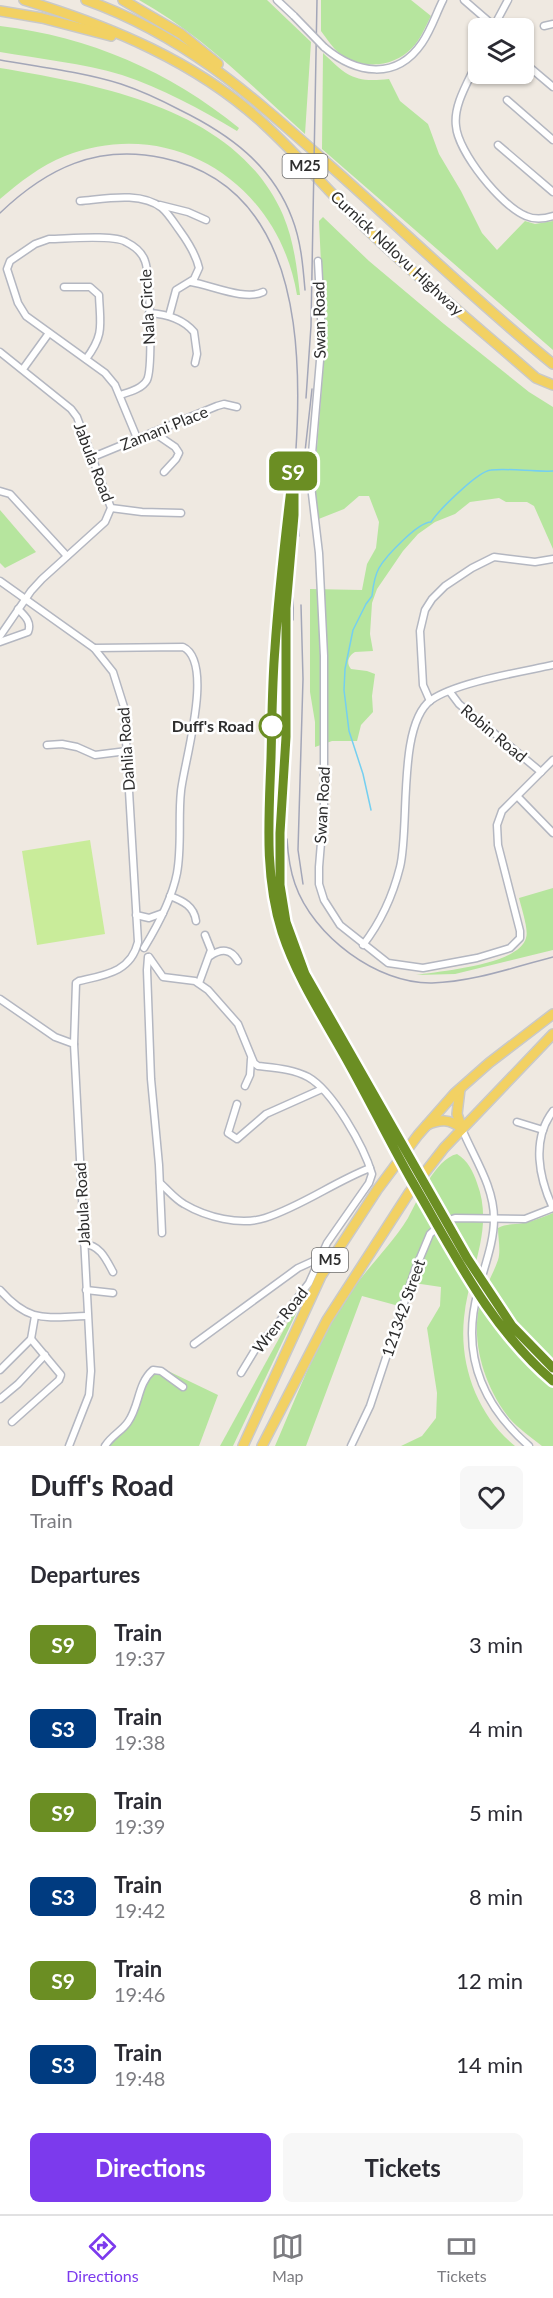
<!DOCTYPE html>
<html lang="en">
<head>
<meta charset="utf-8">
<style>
	:root { --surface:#fff; --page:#f7f7f7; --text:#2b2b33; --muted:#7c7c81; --line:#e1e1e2; --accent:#7c3aed }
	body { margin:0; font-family:Lato,sans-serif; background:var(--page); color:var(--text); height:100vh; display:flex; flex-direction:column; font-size:22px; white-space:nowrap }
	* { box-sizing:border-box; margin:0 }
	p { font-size:20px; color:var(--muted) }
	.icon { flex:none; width:33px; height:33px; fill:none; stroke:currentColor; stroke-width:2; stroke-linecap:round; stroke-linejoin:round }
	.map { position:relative; height:1446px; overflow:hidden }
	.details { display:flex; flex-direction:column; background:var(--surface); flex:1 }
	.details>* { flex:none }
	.badge { padding:0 12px; border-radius:9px; font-size:21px; line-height:39px }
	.tools { position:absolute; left:468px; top:18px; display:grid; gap:12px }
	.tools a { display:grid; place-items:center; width:66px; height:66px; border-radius:9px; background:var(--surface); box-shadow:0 2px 4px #0004; font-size:30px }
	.map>.badge { position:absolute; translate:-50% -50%; box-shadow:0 0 0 3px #fff }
	h2 { padding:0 30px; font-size:22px; line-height:54px }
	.round { display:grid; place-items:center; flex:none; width:63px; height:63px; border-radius:9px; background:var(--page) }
	.summary { display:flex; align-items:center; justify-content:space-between; height:102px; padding:0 30px }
	h1 { font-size:28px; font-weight:700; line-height:45px }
	.primary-button { display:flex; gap:12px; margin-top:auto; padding:12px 30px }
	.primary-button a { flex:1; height:69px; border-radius:9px; background:var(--accent); color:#fff; font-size:24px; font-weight:700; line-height:69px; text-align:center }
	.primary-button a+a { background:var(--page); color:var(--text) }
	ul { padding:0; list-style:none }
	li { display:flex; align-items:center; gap:18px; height:84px; padding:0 30px }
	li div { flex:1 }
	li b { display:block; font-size:22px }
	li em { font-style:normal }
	li .badge { min-width:66px; font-weight:700; text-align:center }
	.tab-bar { display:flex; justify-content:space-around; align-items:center; height:84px; border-top:2px solid var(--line); background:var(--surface); font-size:16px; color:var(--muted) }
	.tab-bar a { display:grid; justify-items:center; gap:3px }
	.tab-bar .current { color:var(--accent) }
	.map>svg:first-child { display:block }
</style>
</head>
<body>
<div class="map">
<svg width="553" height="1446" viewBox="0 0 553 1446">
	<rect width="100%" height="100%" fill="#efe9e1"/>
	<g fill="#b6e59e">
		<path d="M 139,0 L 267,0 L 311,42 L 305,134 C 252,86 202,35 139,0 Z"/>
		<path d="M 321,0 L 411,0 L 431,16 C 425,27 421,39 412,48 C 393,68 361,70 339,53 C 332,47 327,39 321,31 Z"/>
		<path d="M 0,26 C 90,37 169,71 239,128 L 237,131 C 200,109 162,88 122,75 C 82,63 40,59 0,52 Z"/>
		<path d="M 323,53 C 347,76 354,83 389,79 L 400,101 L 428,124 L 439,154 L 461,191 L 482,233 L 497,250 L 525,221 L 535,224 L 553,221 L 553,350 L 322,149 Z"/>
		<path d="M 0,68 C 101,85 237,109 283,215 C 294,241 297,268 300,295 L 297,295 C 279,185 174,114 65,156 C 40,166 20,182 0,199 Z"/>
		<path d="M 323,217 L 369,261 L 444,324 L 529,392 L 553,407 L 553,549 L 534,506 L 527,502 L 506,502 L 499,498 L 470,502 L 455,514 L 435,522 L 418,534 L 403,551 L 377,589 L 372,603 L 370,634 L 373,651 L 355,652 C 348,656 346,663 351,669 L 367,671 L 375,674 L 372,696 L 373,712 L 361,725 L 357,741 L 332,741 L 315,747 L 315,722 L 310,692 L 310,589 L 362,590 L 367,564 L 376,548 L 379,522 L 369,496 L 359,496 L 344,509 L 311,522 L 325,348 L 319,221 Z"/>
		<polygon points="0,510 36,552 5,568 0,563"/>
		<path d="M 553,888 L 553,950 L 455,974 L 416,975 C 440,971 519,965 526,938 C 529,930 521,907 519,898 Z"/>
		<path d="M 457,1154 C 468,1161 473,1171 477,1183 C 495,1230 468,1272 464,1318 C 459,1366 478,1416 515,1446 L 401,1446 L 422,1436 L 436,1418 L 437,1393 L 427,1328 L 440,1306 L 441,1287 L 414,1283 L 399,1306 L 362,1296 L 306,1446 L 275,1446 C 298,1394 318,1337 352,1290 C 369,1266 392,1244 408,1218 C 418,1200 435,1159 457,1154 Z"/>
		<path d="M 553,1213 L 553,1446 L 542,1446 C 531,1437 519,1429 510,1419 C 485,1388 470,1342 480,1303 C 484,1288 493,1275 498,1260 C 501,1251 498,1238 498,1228 C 507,1223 514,1225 523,1223 C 534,1221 543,1217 553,1213 Z"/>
		<polygon points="303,1299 233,1446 220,1446 299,1302"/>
		<polygon points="168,1371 218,1395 199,1446 108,1446 113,1438 130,1425 149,1379 154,1374"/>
	</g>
	<polygon fill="#c9ec9a" points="90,840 105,934 37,945 22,851"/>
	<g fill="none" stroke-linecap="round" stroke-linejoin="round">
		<path stroke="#75cff0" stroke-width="1.5" d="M 371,810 L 363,774 L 349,731 L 344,690 L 345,669 L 353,630 L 366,604 L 372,596 C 373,587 374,577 379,568 C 386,556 418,522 431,522 C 439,510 478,471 491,470 C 510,468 533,472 553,471"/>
		<defs>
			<g id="street">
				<polyline points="277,0 294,16"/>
				<polyline points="464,0 494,26"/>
				<polyline points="544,26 553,24"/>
				<polyline points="493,28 508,0"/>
				<path d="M 324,47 C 356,74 396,81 422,43 C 431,30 436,14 443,0"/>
				<path d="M 478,60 C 470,79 453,104 456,126 C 458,152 501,206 526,216 C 535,220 544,219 553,216"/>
				<polyline points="527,65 553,87"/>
				<polyline points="507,100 553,140"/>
				<polyline points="498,145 553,192"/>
				<path d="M 80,201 C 104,199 141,191 162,208 C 169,214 174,223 180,231 C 188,242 196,255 199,268 L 194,279 L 176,290 L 169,316"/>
				<polyline points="160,205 188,212 206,220"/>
				<polyline points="318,261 322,337 310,477 319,553 324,656 324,806 319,867 319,884 324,900 340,925 388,963 423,968 477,958 510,948 520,938 520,931 498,845 497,825 502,811 553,760"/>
				<path d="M 191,282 C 211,285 245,301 263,292"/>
				<path d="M 64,287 L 90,287 L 99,295 C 100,324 105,334 86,359"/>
				<path d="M 149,313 C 166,314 183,319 194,332 L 197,354 L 195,363"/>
				<polyline points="0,352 71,409 77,417 111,508 105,522 42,579 31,591 0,636"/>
				<polyline points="23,369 49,333"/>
				<path d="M 120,395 C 129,392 142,389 147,380 C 153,368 150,274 145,261 C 142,252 134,246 126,242 C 114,234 65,239 49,239 L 35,244 L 10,261 L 7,269 L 18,303 L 26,316 L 105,373 L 115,385 L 137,438"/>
				<polyline points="153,432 175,447 179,453 176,459 164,472"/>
				<polyline points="93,457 217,406 224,404 237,407"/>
				<polyline points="0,491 10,494 67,556"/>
				<polyline points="111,508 142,512 181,513"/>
				<path d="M 0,581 L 94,648 L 113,672 L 124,707 L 138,942 C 131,972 105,975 79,981 L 76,983 L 74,1044"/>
				<path d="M 0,642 L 28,632 C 32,622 25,616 18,609"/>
				<path d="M 94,648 L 183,647 C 215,662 184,762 181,791 C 178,818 182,846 177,873 C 172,899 158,925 144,948"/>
				<polyline points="450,692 459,704 541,772"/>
				<polyline points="430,701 423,685 420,631 425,610 432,599 445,586 472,568 494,557 535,562 553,559"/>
				<polyline points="47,745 62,744 77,747 95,755 127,751"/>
				<polyline points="518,797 553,833"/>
				<path d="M 170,896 C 183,901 194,906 196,921"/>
				<polyline points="136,915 149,918 163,913"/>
				<path d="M 363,945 C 380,923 393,895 400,867 C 410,827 397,725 431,700 C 457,682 521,672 553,665"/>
				<path d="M 210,956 C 222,948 231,949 238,961"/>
				<polyline points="148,957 147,970 151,1079 159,1165 162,1233"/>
				<path d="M 149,957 L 163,977 L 195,981 L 208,990 L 238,1024 L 254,1063 L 258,1066 C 275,1068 293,1069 308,1077 C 333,1091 364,1147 372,1174 L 369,1183 L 327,1243 L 309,1283 L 272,1331 L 258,1345 L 241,1373"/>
				<polyline points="199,983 211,950 205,935"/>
				<polyline points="0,999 55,1037 74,1044 91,1371 89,1395 69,1446"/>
				<polyline points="245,1086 250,1075 251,1059"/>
				<polyline points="237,1104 228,1133 237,1139 266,1114 322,1089"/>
				<polyline points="517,1122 543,1130"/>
				<path d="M 462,1129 C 474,1158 494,1186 494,1219 C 494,1243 484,1267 478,1291 C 461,1353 481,1404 529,1446"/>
				<path d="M 160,1183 C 168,1190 175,1199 184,1204 C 206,1217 240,1226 265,1218 C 302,1206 334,1182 370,1168"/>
				<path d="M 553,1208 C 539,1178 531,1140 553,1111"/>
				<path d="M 84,1244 C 100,1245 106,1259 113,1272"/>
				<path d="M 0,1290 C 30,1324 46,1317 87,1316"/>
				<polyline points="86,1290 113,1293"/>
				<polyline points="194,1344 298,1268 320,1258"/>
				<polyline points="0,1370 31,1339 35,1316"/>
				<polyline points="0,1399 18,1384 45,1355"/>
				<polyline points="12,1422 59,1380 61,1375 31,1339"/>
				<path d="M 105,1446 C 112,1435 122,1431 128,1422 C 140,1405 137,1384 153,1370 L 161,1371 L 183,1387"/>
				<polyline points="351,1446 370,1406 415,1270 430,1234 443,1222 455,1218 525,1219 553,1208"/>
			</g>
			<g id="primary">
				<path d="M 24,0 C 110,26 197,62 264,124 C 302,159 335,199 372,234 C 425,284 481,330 536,378 L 553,385"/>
				<path d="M 86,0 C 189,37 256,100 336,171 C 408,235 478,303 553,364"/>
				<polyline points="123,0 181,34 218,64"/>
				<polyline points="0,11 42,18 111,36"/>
				<polyline points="460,1089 457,1114 462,1129"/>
				<path d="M 427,1125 C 440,1119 450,1119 461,1128"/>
				<polyline points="243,1446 321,1276 377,1190 418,1135 455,1093 489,1063 553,1014"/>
				<polyline points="262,1446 327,1320 409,1193 444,1148 553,1034"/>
			</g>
		</defs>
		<use href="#street" stroke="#b4b7c1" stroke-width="9"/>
		<use href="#primary" stroke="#c9c9c9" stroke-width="12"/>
		<use href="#street" stroke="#fff" stroke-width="6"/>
		<use href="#primary" stroke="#f2d163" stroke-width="9"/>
		<g stroke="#a3a6b8" stroke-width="1.5">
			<path d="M 0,60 C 40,67 82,72 121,84 C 142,91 161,100 180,110 C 229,134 272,165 292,218 C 301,241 303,266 305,290"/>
			<path d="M 0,213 C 47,168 97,144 163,158 C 359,199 287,505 275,643 C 271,685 272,726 271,768 C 269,807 266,847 271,886 C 279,945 310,994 339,1045 C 354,1072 367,1100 381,1128"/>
			<polyline points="306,398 311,326 317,0"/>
			<polyline points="299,488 299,536"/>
			<polyline points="300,496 312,389"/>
			<polyline points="301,605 303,679 298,850 303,884"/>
			<polyline points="293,620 294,527"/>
			<path d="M 287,839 C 288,855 290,870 295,884 C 313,936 377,984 432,983 C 473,982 514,967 553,957"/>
			<polyline points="283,904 280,869 286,737 286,610"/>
			<polyline points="531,1347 553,1368"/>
			<polyline points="524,1354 553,1381"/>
		</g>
		<defs>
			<polyline id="street-bridge" points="294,16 324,47"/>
		</defs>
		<use href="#street-bridge" stroke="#b4b7c1" stroke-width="9" stroke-linecap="butt"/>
		<use href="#street-bridge" stroke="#fff" stroke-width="6"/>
	</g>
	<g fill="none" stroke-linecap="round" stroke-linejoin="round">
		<defs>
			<path id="line" d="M 553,1368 L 512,1326 L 467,1258 L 305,974 L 286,922 L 280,885 L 280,833 L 286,737 L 286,608 L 294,515 L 294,463 C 287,524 279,586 275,648 C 272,684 272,721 271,758 C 269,816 264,876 282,932 C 296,975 321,1014 343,1053 C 367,1095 388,1139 412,1181 C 453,1251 490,1328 553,1381"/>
		</defs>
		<use href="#line" stroke="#fff" stroke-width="14"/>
		<use href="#line" stroke="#6b8e23" stroke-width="9"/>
	</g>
	<circle fill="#fff" stroke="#6b8e23" stroke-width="3" cx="272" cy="726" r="12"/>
	<g text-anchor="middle" stroke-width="5" stroke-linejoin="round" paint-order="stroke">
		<g fill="#fff" stroke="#6d6d6d" stroke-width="1.5">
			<rect x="282.5" y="154" width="45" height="24" rx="4.5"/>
			<rect x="312" y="1248" width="36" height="24" rx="4.5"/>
		</g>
		<g font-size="15" font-weight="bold" fill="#2e2e2e">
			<text x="305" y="171">M25</text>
			<text x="330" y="1265">M5</text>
		</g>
		<g font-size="16" fill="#2e2e2e" stroke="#fff">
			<text transform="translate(397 253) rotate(43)" y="6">Curnick Ndlovu Highway</text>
			<text transform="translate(147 307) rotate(-93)" y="6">Nala Circle</text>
			<text transform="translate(319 320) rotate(-91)" y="6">Swan Road</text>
			<text transform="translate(164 428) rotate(-22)" y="6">Zamani Place</text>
			<text transform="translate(94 462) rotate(69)" y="6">Jabula Road</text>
			<text transform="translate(494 733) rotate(40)" y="6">Robin Road</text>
			<text transform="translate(126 749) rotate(-94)" y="6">Dahlia Road</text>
			<text transform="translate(322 805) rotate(-87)" y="6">Swan Road</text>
			<text transform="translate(82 1204) rotate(-93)" y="6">Jabula Road</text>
			<text transform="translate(403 1308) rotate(-71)" y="6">121342 Street</text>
			<text transform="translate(280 1320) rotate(-52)" y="6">Wren Road</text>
		</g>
		<g font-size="16" font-weight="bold" fill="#2e2e2e" stroke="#fff" text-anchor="end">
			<text x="254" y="732">Duff's Road</text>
		</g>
	</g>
</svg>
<div class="tools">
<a><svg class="icon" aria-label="layers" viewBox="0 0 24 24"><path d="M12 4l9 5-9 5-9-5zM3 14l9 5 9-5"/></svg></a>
</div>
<b class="badge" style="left:293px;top:471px;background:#6b8e23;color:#fff">S9</b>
</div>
<section class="details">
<div class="summary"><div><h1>Duff's Road</h1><p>Train</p></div><a class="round"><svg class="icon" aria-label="heart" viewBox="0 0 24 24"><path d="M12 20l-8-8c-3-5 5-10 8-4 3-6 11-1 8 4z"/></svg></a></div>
<h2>Departures</h2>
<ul>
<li><span class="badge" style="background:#6b8e23;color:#fff">S9</span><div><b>Train</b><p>19:37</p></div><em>3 min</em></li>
<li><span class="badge" style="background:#003b80;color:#fff">S3</span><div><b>Train</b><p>19:38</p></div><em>4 min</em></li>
<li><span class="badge" style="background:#6b8e23;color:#fff">S9</span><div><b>Train</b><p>19:39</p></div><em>5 min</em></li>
<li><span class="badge" style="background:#003b80;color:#fff">S3</span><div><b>Train</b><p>19:42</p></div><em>8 min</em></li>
<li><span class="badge" style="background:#6b8e23;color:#fff">S9</span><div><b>Train</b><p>19:46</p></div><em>12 min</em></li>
<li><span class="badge" style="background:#003b80;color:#fff">S3</span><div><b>Train</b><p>19:48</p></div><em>14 min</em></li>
</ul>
<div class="primary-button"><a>Directions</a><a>Tickets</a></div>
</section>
<nav class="tab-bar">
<a class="current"><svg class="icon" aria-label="directions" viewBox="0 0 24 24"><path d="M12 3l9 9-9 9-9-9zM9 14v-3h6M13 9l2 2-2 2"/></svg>Directions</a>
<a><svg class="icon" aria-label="map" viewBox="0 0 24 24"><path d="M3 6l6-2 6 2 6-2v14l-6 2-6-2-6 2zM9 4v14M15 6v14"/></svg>Map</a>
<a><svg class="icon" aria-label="tickets" viewBox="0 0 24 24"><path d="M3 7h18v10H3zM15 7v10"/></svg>Tickets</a>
</nav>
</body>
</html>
